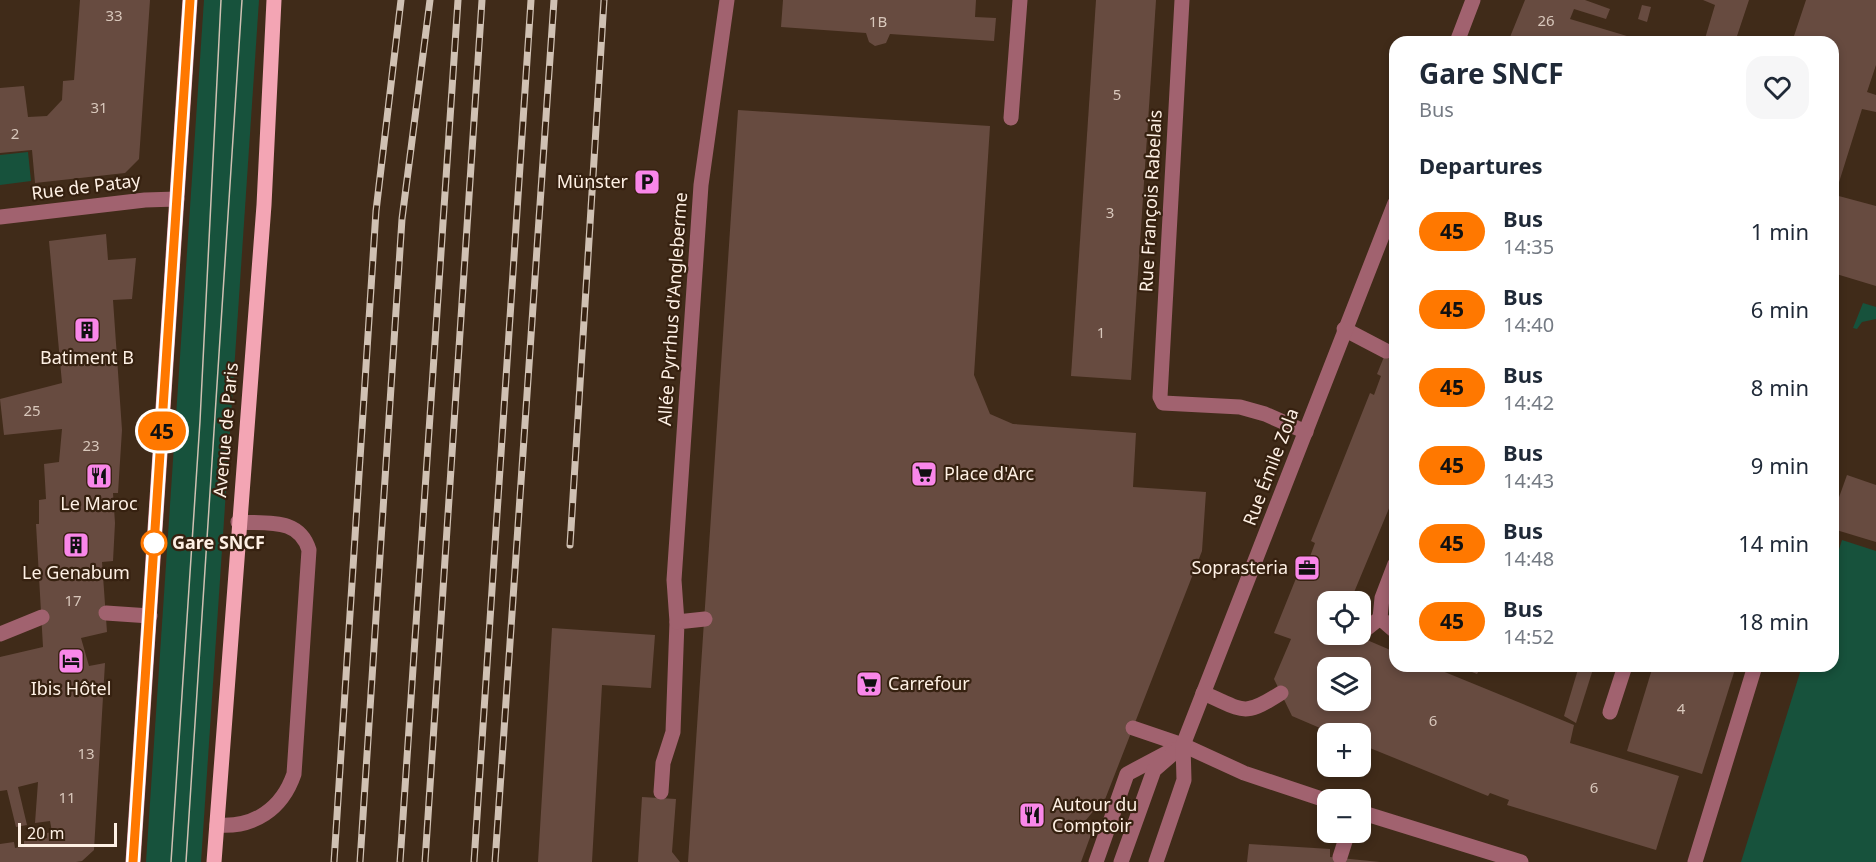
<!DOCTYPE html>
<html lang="en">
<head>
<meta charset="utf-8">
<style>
	:root { --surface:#fff; --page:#f6f6f7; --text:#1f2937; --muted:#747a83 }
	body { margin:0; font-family:"Noto Sans",sans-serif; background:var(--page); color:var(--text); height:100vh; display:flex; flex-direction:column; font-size:22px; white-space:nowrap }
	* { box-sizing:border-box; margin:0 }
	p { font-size:20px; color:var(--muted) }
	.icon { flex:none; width:33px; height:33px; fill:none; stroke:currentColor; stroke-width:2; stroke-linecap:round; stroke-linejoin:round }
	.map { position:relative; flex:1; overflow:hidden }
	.details { position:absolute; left:1389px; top:36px; width:450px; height:636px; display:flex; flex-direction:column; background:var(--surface); border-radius:18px; box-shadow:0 3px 9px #0003 }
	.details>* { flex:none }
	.badge { padding:0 12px; border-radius:20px; font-size:21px; line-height:39px }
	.controls { position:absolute; left:1317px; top:591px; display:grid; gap:12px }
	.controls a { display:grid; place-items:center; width:54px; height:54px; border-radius:12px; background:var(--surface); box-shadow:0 3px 9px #0003; font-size:30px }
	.scale { position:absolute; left:18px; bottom:15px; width:99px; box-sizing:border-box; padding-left:6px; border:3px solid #fef0e4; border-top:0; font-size:16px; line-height:21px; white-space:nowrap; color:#fef0e4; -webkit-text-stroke:4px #362110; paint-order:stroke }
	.map>.badge { position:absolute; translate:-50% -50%; box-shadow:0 0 0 3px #fff }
	h2 { padding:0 30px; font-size:22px; line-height:54px }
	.round { display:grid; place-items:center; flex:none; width:63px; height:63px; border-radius:18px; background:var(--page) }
	.head { display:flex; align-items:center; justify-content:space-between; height:102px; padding:0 30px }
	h1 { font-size:28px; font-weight:700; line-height:45px }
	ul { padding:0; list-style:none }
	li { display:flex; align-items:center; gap:18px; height:78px; padding:0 30px }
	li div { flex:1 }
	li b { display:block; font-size:22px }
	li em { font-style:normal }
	li .badge { min-width:66px; font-weight:700; text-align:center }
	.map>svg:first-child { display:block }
</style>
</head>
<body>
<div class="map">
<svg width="1876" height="862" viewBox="0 0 1876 862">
	<rect width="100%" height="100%" fill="#402b19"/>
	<g fill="#17523c">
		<polygon points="204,0 259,0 201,862 146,862"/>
		<polygon points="28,152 31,181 0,185 0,155"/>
		<polygon points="1863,303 1876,307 1876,319 1862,322 1857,329 1853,328"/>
		<polygon points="1842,540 1876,551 1876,862 1741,862 1802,666 1833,666 1833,568"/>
	</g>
	<g fill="#674b40" fill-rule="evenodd">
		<polygon points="80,0 150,0 139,159 125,173 35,183 32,150 0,153 0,88 24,86 28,117 47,116 62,100 63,81 74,80"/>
		<polygon points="783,0 976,0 975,17 996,18 994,41 890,34 886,43 875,46 869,42 866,33 781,27"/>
		<polygon points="1096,0 1156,0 1131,380 1071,376"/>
		<polygon points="1525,0 1585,0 1610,9 1606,19 1574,9 1570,19 1647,42 1508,42"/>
		<polygon points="1703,0 1749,0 1735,42 1704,42 1715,5"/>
		<polygon points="1806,0 1876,0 1876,65 1867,92 1876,95 1876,112 1862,109 1835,195 1876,206 1876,286 1833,273 1833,42 1792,42"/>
		<polygon points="1642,5 1651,7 1647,22 1638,19"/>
		<polygon points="738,110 990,126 974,375 990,414 1013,424 1136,433 1133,487 1206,492 1202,551 1104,802 1090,800 1095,809 1086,820 1096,821 1081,862 688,862"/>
		<polygon points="106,234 108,260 136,258 132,299 113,300 122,430 118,493 113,493 115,523 113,561 102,562 107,632 81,638 89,666 105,663 94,850 82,861 76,862 0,862 0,844 14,842 15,848 24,846 24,841 47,838 47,833 52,832 50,821 35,823 38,782 18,787 27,825 16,827 7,790 0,791 0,657 43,647 36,524 39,524 39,500 46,499 44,464 59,462 62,429 4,435 0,399 62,383 49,241"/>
		<path d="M 1395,330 L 1395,494 L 1350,602 L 1328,602 L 1328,634 L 1353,634 L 1395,652 L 1395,666 L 1430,666 L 1574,725 L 1570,743 L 1679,776 L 1656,850 L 1507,805 L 1509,800 L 1490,793 L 1488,796 L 1360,744 L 1360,734 L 1334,734 L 1292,716 L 1274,679 L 1291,639 L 1274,633 L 1303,561 L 1308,562 L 1315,543 L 1311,541 L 1370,393 L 1374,395 L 1381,376 L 1377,374 ZM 1328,668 L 1360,668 L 1360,700 L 1328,700 Z"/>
		<polygon points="1847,475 1876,485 1876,542 1833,529 1833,514"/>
		<polygon points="552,628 655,635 651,688 602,685 592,862 538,862"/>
		<polygon points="1457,666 1482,666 1477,674"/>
		<polygon points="1579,666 1594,666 1576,723 1564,716"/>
		<polygon points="1653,666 1736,666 1702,774 1627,751"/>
		<polygon points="642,797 676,799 672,852 680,862 638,862"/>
		<polygon points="1249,844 1330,849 1330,857 1380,862 1247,862"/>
	</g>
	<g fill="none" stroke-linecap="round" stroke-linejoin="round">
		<g stroke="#a1626f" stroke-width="15">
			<polyline points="1344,329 1386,351"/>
			<polyline points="106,613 150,616"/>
			<polyline points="1380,618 1395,631"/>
			<polyline points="0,634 42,617"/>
			<polyline points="1360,634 1380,618 1382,598 1395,564"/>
			<path d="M 1203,693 C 1244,710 1242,718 1281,693"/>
			<polyline points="1610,712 1625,666"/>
			<polyline points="1133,728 1183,745"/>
			<polyline points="661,792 663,763 673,732 677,622 705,619"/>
			<path d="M 217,825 C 254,828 282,809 294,774 L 309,550 C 299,517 267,524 238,522"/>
			<polyline points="1340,857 1348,832"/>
			<polyline points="1096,862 1127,774 1172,750"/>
			<polyline points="1695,862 1755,666"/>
		</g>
		<g stroke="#a1626f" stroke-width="15">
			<polyline points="1182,0 1160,397 1163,403 1240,407 1265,414 1306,432"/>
			<polyline points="1011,118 1020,0"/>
			<polyline points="0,217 145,200 177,199"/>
			<polyline points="677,622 674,580 701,185 727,0"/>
			<polyline points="1183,745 1244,773 1328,801"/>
			<polyline points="1360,812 1521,862"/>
		</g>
		<g stroke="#a1626f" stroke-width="15">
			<polyline points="1457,42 1473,0"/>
			<polyline points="1121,862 1154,770 1183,745"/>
			<polyline points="1156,862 1184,780 1183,745 1395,203"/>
		</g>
		<g stroke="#f3a5b4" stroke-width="15">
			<polyline points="133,862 190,0"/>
			<polyline points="214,862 264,205 274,0"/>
		</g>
		<g stroke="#d0c1b3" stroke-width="1.5">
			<polyline points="171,862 200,421 221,0"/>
			<polyline points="186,862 242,0"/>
		</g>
		<defs>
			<g id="rail">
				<polyline points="570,545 604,0"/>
				<polyline points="334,862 376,211 401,0"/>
				<polyline points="360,862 402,219 430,0"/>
				<polyline points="400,862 458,0"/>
				<polyline points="425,862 482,0"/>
				<polyline points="474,862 531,0"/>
				<polyline points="495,862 554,0"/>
			</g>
		</defs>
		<use href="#rail" stroke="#d0c1b3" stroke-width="7"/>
		<use href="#rail" stroke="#362110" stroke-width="4.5" stroke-dasharray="14" stroke-linecap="butt"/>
	</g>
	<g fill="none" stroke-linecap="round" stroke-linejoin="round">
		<defs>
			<polyline id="line" points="133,862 190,0"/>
		</defs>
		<use href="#line" stroke="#fff" stroke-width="14"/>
		<use href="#line" stroke="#ff7800" stroke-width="9"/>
	</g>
	<defs>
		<symbol id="parking-square" viewBox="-11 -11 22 22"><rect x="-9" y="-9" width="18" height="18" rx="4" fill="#f987e9" stroke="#362110"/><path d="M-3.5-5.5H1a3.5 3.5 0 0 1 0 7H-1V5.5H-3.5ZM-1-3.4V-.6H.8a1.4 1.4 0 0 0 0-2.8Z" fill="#111"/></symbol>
		<symbol id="building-square" viewBox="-11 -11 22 22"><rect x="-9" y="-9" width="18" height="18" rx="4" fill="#f987e9" stroke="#362110"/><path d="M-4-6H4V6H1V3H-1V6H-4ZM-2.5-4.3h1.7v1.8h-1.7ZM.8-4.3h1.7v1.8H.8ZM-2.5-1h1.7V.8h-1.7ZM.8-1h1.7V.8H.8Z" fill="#111"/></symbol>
		<symbol id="supermarket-square" viewBox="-11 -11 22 22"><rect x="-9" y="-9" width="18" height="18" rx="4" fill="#f987e9" stroke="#362110"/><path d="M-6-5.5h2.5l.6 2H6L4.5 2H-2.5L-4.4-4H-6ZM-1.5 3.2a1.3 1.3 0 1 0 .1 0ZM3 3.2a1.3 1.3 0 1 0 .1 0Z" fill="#111"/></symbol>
		<symbol id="restaurant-square" viewBox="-11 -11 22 22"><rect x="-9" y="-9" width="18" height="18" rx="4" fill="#f987e9" stroke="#362110"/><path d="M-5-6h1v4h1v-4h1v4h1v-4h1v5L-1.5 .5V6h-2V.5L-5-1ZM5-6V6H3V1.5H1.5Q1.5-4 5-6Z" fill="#111"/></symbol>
		<symbol id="office-square" viewBox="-11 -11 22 22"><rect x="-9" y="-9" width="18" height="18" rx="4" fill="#f987e9" stroke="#362110"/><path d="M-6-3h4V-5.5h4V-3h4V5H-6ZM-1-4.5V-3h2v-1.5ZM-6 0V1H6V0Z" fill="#111"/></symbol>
		<symbol id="hotel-square" viewBox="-11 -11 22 22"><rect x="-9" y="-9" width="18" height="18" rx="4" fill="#f987e9" stroke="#362110"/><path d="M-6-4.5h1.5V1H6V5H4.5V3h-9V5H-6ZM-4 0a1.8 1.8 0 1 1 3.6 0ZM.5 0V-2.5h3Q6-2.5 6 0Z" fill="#111"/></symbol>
	</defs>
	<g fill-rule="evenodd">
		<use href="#parking-square" x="632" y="167" width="30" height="30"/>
		<use href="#building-square" x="72" y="315" width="30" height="30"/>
		<use href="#supermarket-square" x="909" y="459" width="30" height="30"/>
		<use href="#restaurant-square" x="84" y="461" width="30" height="30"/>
		<use href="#building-square" x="61" y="530" width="30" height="30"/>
		<use href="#office-square" x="1292" y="553" width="30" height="30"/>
		<use href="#hotel-square" x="56" y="646" width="30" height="30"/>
		<use href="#supermarket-square" x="854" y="669" width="30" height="30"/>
		<use href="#restaurant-square" x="1017" y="800" width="30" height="30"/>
	</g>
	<circle fill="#fff" stroke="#ff7800" stroke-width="3" cx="154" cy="543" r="12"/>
	<g text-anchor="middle" stroke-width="4.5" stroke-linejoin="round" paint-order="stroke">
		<g font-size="15" fill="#d8c7bb">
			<text x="114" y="21">33</text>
			<text x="1546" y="26">26</text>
			<text x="878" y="27">1B</text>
			<text x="1117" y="100">5</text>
			<text x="99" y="113">31</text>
			<text x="15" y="139">2</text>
			<text x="1110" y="218">3</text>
			<text x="1101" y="338">1</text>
			<text x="32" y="416">25</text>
			<text x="91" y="451">23</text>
			<text x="73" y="606">17</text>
			<text x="1681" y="714">4</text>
			<text x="1433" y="726">6</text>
			<text x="86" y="759">13</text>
			<text x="1594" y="793">6</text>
			<text x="67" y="803">11</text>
		</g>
		<g font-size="18" fill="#fef0e4" stroke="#362110">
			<text x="628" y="188" text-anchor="end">Münster</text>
			<text x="87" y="364">Batiment B</text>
			<text x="944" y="480" text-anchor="start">Place d'Arc</text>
			<text x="99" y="510">Le Maroc</text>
			<text x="1288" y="574" text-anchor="end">Soprasteria</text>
			<text x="76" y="579">Le Genabum</text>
			<text x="888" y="690" text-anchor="start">Carrefour</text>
			<text x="71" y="695">Ibis Hôtel</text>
			<text x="1052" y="811" text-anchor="start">Autour du<tspan x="1052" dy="21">Comptoir</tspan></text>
		</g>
		<g font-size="18" fill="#fef0e4" stroke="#362110">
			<text transform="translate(86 187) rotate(-7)" y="6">Rue de Patay</text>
			<text transform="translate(1151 201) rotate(-87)" y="6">Rue François Rabelais</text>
			<text transform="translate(673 309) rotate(-86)" y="6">Allée Pyrrhus d'Angleberme</text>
			<text transform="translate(226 430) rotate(-85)" y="6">Avenue de Paris</text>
			<text transform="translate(1271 467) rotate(-69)" y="6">Rue Émile Zola</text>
		</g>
		<g font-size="18" font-weight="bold" fill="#fef0e4" stroke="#362110" text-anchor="start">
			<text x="172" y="549">Gare SNCF</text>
		</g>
	</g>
</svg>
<div class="controls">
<a><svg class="icon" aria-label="locate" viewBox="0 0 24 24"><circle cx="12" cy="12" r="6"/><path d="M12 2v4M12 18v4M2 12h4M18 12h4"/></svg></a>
<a><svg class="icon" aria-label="layers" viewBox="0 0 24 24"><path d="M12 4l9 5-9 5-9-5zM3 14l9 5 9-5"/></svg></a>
<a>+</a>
<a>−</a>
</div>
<div class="scale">20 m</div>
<b class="badge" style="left:162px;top:431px;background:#ff7800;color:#111">45</b>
<section class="details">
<div class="head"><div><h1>Gare SNCF</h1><p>Bus</p></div><a class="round"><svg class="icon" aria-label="heart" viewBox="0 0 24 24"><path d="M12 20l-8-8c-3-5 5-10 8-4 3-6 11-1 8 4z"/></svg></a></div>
<h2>Departures</h2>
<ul>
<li><span class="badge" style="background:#ff7800;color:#111">45</span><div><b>Bus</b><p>14:35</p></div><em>1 min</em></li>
<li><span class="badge" style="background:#ff7800;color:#111">45</span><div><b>Bus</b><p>14:40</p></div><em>6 min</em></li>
<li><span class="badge" style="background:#ff7800;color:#111">45</span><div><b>Bus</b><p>14:42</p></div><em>8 min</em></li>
<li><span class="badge" style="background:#ff7800;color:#111">45</span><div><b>Bus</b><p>14:43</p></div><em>9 min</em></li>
<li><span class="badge" style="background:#ff7800;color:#111">45</span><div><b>Bus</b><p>14:48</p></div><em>14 min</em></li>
<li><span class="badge" style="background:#ff7800;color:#111">45</span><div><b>Bus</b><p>14:52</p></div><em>18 min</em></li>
</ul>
</section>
</div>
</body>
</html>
